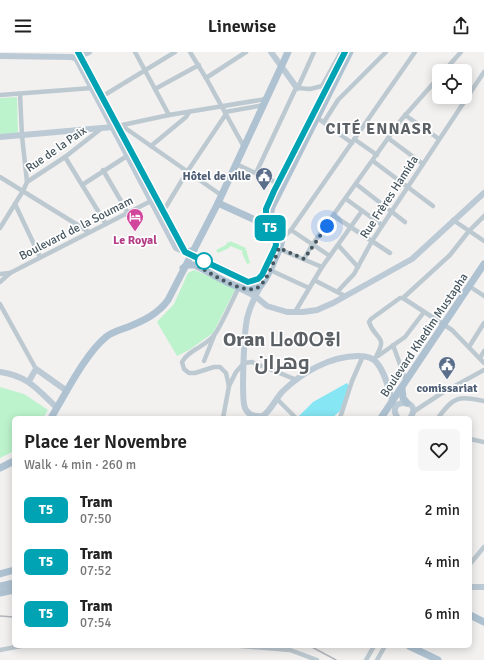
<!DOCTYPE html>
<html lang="en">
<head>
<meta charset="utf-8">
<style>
	:root { --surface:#fff; --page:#f6f6f6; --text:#222; --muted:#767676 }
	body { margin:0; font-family:Signika,Cairo,"Noto Sans Tifinagh",sans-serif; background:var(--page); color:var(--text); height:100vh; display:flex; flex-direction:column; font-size:15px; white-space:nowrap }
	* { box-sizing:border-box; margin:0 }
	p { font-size:13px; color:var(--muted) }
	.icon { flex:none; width:22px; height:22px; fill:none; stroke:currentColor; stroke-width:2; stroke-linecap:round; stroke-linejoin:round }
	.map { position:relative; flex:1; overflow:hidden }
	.panel { position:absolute; left:12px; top:364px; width:460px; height:232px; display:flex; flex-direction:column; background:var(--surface); border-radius:6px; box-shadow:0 2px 10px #0003 }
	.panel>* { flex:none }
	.badge { padding:0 8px; border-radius:6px; font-size:14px; line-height:26px }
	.controls { position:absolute; left:432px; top:12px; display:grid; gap:8px }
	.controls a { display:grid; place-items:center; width:40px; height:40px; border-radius:6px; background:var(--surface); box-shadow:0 2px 10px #0003; font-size:20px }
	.you { position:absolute; width:20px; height:20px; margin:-10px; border:3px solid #fff; border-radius:50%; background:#1a73e8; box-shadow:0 0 0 6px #1a73e833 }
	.map>.badge { position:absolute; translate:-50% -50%; box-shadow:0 0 0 2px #fff }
	.round { display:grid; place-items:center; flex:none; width:42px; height:42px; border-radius:6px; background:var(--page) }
	.head { display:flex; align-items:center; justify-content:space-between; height:68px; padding:0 12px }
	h1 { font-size:19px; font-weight:600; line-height:30px }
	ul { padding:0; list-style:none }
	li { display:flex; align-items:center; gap:12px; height:52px; padding:0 12px }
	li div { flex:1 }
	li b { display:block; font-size:15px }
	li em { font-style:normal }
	li .badge { min-width:44px; font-weight:700; text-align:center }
	header { display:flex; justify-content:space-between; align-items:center; height:52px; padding:0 12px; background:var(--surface); font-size:18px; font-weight:600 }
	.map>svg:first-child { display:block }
</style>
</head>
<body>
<header><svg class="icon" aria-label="menu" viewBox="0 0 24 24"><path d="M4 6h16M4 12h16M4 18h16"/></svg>Linewise<svg class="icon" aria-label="share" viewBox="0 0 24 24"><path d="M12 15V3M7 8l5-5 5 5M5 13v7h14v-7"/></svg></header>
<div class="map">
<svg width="484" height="608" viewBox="0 0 484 608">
	<rect width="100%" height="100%" fill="#f3f0f0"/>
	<g fill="#bcf3cc">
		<polygon points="17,45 18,82 0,84 0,46"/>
		<polygon points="230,189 246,196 245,198 247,199 247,201 250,211 247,212 242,201 243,199 230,194 229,196 218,201 216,198 226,193 227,190 229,191"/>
		<polygon points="194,218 236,236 213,281 189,298 177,304 157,270 174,252 188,221"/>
		<polygon points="0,335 24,342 48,358 43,366 14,366 14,399 0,406"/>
	</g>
	<polygon fill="#86e6f3" points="347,331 349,334 340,359 332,366 301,366 299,364 313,350"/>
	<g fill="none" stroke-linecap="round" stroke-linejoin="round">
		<g stroke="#bdc9d0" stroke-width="4.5">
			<polyline points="135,0 169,63"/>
			<polyline points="190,0 206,26 244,95"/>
			<polyline points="444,19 461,0"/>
			<polyline points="206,26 246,0"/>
			<polyline points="297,36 310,37 322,34 341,0"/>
			<polyline points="155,37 199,13"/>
			<polyline points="20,42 22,84 27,130"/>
			<polyline points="0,43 92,36"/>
			<polyline points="98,47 175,0"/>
			<polyline points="225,60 264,53"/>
			<polyline points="405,63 439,87"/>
			<polyline points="316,65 352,91"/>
			<polyline points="324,70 338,48 386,0"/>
			<polyline points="121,73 221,143"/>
			<polyline points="113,75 169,63 266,47"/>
			<polyline points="388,86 423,112"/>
			<polyline points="354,87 377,103"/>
			<polyline points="151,94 186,65 189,60"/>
			<polyline points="65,105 106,172"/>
			<polyline points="373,109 433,154"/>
			<polyline points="236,112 277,131"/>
			<polyline points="103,118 128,161"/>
			<polyline points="256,121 295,38 299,33 314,0"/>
			<polyline points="0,125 89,180"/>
			<polyline points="356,132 405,170"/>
			<polyline points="82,133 127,104"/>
			<polyline points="346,147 382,173"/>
			<polyline points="15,152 40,205"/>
			<polyline points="158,162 164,158 187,120 226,62"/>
			<polyline points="334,164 390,201"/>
			<polyline points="453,168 484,189"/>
			<polyline points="0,176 23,139 27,130 65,105 102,76"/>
			<polyline points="291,178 330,204"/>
			<polyline points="282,187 291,178 415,0"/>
			<polyline points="338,193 358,215"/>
			<polyline points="279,197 322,215"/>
			<polyline points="304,207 312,193 401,68 439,25"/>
			<polyline points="270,218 309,236"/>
			<polyline points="0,222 10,221"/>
			<polyline points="314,228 345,244"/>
			<polyline points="0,230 10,221 151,149"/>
			<polyline points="469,234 484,244"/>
			<polyline points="338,239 354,222 372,189 484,20"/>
			<polyline points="403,246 452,278 484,311"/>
			<polyline points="0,252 36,317"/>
			<polyline points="295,260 322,215 362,159"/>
			<polyline points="393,293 406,329"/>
			<polyline points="469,295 484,271"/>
			<polyline points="378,304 405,285 424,260"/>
			<polyline points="480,306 484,299"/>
			<path d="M 374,308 C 390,282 375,289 369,270 L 371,267 L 400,246 L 403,246 L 450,203 L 469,179 L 484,164"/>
			<polyline points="204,309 214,284"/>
			<polyline points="229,334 236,320 244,311 252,310 297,328"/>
			<polyline points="277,347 296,366"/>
			<polyline points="413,360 442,341 484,318"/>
			<path d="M 223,366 L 229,334 L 226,321 L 220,315 L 214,315 L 195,321 L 189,321 L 184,317 L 182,310 C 189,297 206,295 215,282 C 223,270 232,249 239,235"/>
			<polyline points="340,366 352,329 363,304"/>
			<path d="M 438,366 C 454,344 458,344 484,349"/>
			<polyline points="470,387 484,390"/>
			<polyline points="470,512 484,495"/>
			<polyline points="241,594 290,598 317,608"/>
			<polyline points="0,598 21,594"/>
			<polyline points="366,608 374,594"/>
			<polyline points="377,608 385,594"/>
		</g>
		<g stroke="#bccad5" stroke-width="6">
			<polyline points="271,0 297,36"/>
			<polyline points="0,4 71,5 76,6"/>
			<polyline points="76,6 176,196 185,200 195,197"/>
			<polyline points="76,6 89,0"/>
			<polyline points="0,85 113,75"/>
			<path d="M 262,232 C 256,242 251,252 248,263 C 244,274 241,347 245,356 C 248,363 255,365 263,364 C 271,358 275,348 282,340 C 301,321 330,304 358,304 C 365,304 373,305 377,311 C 387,323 389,342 395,356"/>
			<polyline points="241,237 255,244 267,254 287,260 303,260 317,258 333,251 412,207 484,141"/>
			<path d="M 0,320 C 28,324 37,337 57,356"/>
			<polyline points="29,329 36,317 67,339"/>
			<path d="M 398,366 C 383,346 425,346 410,366"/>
			<polyline points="470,535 484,535"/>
		</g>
		<g stroke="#aec2d1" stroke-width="7">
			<polyline points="218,151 279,179"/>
			<path d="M 183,216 L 187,213 L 195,213 C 210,220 247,247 261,233 C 266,228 269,220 272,214 C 275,206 282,195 282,185 C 281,174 267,168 272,155 L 350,0"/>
			<polyline points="402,336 403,346 407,351"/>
			<path d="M 51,366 C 65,343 85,302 106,285 C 112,280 120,278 128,275 C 143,269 158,262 168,248 L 218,151 L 288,0"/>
			<polyline points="381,366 484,212"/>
			<polyline points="0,416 14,409"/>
			<polyline points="0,522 14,518"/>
			<polyline points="0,534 14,531"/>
			<polyline points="0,541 14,538"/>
			<polyline points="470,563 484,570"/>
			<polyline points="409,594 438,608"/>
		</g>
		<path stroke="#b2b6bb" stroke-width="1" d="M 76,0 L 182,200 L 190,205 L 241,229 C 260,235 265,221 272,207 C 274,201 278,195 278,189 C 278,179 268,172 268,163 C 268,159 270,154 272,151 L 347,0"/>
		<g stroke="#b2b6bb" stroke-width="1.5">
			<polyline points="0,564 14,565"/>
			<polyline points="310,594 336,608"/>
		</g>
	</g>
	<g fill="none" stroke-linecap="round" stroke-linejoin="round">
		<defs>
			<polyline id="line" points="78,0 185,200 248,230 258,227 262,223 274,198 276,193 275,184 270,175 266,163 266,157 274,139 345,0"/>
		</defs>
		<use href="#line" stroke="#fff" stroke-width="9"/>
		<use href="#line" stroke="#00a3b4" stroke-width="6"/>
		<path stroke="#46565f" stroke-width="4" stroke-dasharray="0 7.2" d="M 204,209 L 199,215 C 213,222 248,247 261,233 C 269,224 275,207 279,196 L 304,207 L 327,174"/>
	</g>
	<defs>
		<symbol id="civic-pin" viewBox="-11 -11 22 30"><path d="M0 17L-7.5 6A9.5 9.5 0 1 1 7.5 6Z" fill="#5c6f8a" stroke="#fff"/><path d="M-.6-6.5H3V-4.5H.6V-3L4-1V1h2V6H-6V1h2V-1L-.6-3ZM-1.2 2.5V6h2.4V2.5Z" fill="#fff"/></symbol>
		<symbol id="hotel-pin" viewBox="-11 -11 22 30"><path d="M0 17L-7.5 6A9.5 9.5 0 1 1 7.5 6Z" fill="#d1479c" stroke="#fff"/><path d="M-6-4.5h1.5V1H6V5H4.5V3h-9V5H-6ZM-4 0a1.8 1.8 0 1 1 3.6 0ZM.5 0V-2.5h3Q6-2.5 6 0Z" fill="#fff"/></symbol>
	</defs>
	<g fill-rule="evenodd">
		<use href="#civic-pin" x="254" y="114" width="20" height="27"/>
		<use href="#hotel-pin" x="125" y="155" width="20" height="27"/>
		<use href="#civic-pin" x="437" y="303" width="20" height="27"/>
	</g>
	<circle fill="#fff" stroke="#00a3b4" stroke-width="2" cx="204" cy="209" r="8"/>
	<g text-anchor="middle" stroke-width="3.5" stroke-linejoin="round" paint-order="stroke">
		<g font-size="12" fill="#46565f" stroke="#fff">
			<text transform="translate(56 97) rotate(-35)" y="4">Rue de la Paix</text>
			<text transform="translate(389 145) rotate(-57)" y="4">Rue Frères Hamida</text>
			<text transform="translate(76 176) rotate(-27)" y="4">Boulevard de la Soumam</text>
			<text transform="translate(424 283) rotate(-56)" y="4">Boulevard Khedim Mustapha</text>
		</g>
		<g font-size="12" font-weight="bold" fill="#4e5e75" stroke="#fff" text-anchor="end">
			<text x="251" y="128">Hôtel de ville</text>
			<text x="447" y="340" text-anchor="middle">comissariat</text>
		</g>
		<g font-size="12" font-weight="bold" fill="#b23c85" stroke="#fff">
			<text x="135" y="192">Le Royal</text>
		</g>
		<g font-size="16" font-weight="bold" letter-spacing="1" fill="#5c6166" stroke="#fff">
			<text x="379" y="82">CITÉ ENNASR</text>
		</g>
		<g font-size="20" font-weight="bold" fill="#5c6166" stroke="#fff">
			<text x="282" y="294">Oran ⵡⴰⵀⵔⴻⵏ<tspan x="282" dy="23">وهران</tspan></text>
		</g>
	</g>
</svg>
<div class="controls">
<a><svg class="icon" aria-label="locate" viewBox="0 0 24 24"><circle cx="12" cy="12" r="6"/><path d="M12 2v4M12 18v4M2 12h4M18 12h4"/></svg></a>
</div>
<div class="you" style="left:327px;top:174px"></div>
<b class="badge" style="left:270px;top:176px;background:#00a3b4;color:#fff">T5</b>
<section class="panel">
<div class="head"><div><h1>Place 1er Novembre</h1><p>Walk · 4 min · 260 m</p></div><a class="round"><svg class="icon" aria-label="heart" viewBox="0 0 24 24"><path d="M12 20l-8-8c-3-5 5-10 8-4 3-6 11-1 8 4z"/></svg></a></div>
<ul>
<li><span class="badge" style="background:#00a3b4;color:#fff">T5</span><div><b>Tram</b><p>07:50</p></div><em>2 min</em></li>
<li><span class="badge" style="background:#00a3b4;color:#fff">T5</span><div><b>Tram</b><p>07:52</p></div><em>4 min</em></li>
<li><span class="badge" style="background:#00a3b4;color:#fff">T5</span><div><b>Tram</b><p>07:54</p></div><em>6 min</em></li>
</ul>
</section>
</div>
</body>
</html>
